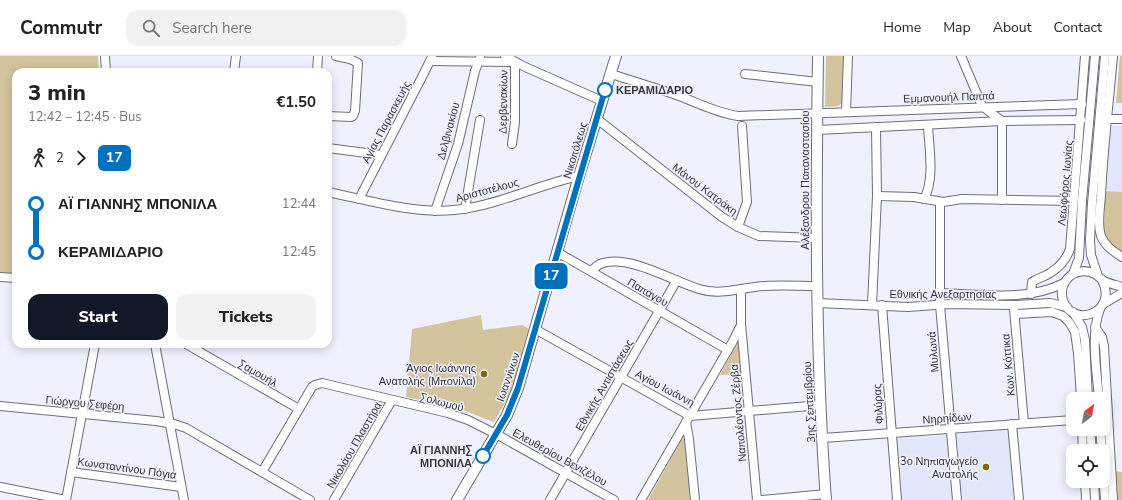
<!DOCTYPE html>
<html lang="en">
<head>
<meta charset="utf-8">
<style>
	:root { --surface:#fff; --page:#f2f2f2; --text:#222; --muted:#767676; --line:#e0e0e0; --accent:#111827 }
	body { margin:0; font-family:"Nunito Sans",sans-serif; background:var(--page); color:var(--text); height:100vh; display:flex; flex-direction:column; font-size:15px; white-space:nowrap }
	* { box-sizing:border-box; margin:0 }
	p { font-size:13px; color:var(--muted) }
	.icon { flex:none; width:22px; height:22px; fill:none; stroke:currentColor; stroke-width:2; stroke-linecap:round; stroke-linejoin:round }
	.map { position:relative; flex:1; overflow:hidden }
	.details { position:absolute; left:12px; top:12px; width:320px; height:280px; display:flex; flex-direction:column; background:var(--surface); border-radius:12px; box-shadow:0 2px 10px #0003 }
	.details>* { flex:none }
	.badge { padding:0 8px; border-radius:6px; font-size:14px; line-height:26px }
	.needle { width:26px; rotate:31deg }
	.buttons { position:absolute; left:1066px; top:336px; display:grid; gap:8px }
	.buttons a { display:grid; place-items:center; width:44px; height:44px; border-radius:8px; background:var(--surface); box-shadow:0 2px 10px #0003; font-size:20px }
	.map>.badge { position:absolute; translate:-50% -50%; box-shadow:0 0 0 2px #fff }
	.legs { display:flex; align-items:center; gap:6px; height:44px; padding:0 16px; font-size:13px }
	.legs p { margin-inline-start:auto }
	.head { display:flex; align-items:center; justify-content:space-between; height:68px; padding:0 16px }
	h1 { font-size:22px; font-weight:800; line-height:30px }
	.action { display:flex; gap:8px; margin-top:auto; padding:8px 16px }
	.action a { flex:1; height:46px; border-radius:12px; background:var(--accent); color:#fff; font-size:16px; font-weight:800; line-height:46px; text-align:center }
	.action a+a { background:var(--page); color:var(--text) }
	ul { padding:0 16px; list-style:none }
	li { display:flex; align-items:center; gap:14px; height:48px; font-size:15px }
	li i { display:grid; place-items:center; width:6px; height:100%; margin:0 5px; background:currentColor }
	li i::after { content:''; width:10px; height:10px; margin:-5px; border:3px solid; border-radius:50%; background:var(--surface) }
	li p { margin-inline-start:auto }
	li:first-child i { background:linear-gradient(#0000 50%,currentColor 0) }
	li:last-child i { background:linear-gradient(currentColor 50%,#0000 0) }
	header { display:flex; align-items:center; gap:24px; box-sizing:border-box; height:56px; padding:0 20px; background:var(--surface); border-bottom:1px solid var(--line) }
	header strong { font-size:19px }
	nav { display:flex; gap:22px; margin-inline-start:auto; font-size:14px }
	.search { width:280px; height:36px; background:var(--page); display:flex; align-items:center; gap:10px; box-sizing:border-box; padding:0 14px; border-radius:12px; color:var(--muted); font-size:15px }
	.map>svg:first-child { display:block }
</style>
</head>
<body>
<header>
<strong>Commutr</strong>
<div class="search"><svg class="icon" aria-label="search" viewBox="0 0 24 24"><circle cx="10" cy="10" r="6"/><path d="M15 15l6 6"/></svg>Search here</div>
<nav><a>Home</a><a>Map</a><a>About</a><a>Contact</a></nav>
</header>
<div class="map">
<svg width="1122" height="444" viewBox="0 0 1122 444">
	<rect width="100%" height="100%" fill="#eff2fe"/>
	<g fill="#e3e7fb">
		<polygon points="1109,70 1122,70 1122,136 1105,135"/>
		<polygon points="1009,374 1015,444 962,444 956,378"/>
		<polygon points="947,379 952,444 901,444 896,382"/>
	</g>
	<g fill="#d3c49e">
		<polygon points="0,0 98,0 99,16 16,16 16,219 0,218"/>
		<polygon points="826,0 845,0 843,47 838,50 825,51"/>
		<polygon points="1120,0 1122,0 1122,47 1116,47"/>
		<polygon points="1105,135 1122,136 1122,196 1110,189 1104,177"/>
		<polygon points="481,259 483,274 522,269 529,273 510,338 494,366 452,350 406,341 412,273"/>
		<polygon points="738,286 740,287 744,318 720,319"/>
		<polygon points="686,381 690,444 648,444 682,383"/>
		<polygon points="1114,415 1122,416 1122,444 1116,444"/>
	</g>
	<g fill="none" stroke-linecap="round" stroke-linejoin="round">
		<defs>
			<g id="minor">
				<polyline points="105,0 106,16"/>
				<polyline points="505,0 523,10 602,45"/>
				<polyline points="961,0 982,50 1002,65 1002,144"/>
				<path d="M 1113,0 C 1109,47 1103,93 1101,140 C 1100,153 1097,168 1101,180 C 1105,190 1113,195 1122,201"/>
				<polyline points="430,5 515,6 515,66 512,88"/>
				<polyline points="234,16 236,0"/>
				<polyline points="317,16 318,0"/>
				<path d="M 611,18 C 633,25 656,32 679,40 C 698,47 717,57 738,60 L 1082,48"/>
				<polyline points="745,18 818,26"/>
				<polyline points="846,56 848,0"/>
				<polyline points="328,60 351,61 353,60 355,55 358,7 350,3 336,0"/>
				<polyline points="597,63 722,161 738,171 759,180 816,182"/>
				<polyline points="1107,63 1122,63"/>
				<polyline points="817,74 1002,65 1081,64"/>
				<polyline points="328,92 381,99"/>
				<path d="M 328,136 C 367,144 414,158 454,154 C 497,150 537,129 579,120"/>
				<polyline points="877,140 914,141 943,146 962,143 1073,145"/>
				<polyline points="359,143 423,19 432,1"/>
				<path d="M 924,143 C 935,123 929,92 928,69"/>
				<polyline points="940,146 940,249 957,444"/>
				<polyline points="465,153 480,64"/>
				<polyline points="435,155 458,88 475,15 480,2"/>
				<polyline points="738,171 747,146 742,70"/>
				<polyline points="557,196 728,294"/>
				<path d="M 591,215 C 595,212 598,208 603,207 C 630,199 673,225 699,233 C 721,240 743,231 765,230 C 783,229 800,230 817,230"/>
				<polyline points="1073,218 1079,202 1082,145 1095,0"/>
				<polyline points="1098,220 1091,199 1090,184 1092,147 1105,0"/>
				<polyline points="0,221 16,222"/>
				<path d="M 1102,224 C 1119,257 1072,273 1063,244 C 1061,238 1062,231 1065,226 C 1071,216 1084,212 1095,218 C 1098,220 1101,223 1104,225 C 1110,228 1116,229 1122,231"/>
				<polyline points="741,234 741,268 757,444"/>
				<path d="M 940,237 C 981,238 1027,246 1064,227"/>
				<path d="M 1031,238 L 1032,226 C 1038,222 1044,221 1050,217 C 1060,211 1066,204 1070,193 L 1085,0"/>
				<polyline points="818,247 908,251 949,248 1014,249 1050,247 1067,251"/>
				<polyline points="1103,248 1122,237"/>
				<polyline points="872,249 877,140 876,71"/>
				<polyline points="882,249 897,444"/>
				<polyline points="1014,253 1024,367"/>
				<polyline points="1073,256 1082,271 1085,284 1088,343"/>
				<polyline points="1015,258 1052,256 1063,260 1069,266 1075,276 1078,297 1081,343"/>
				<polyline points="1095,271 1102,281 1104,290 1113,444"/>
				<polyline points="535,273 690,360 821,349"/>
				<polyline points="155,288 184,444"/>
				<polyline points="186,288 299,353"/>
				<path d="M 1099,343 C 1097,317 1090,278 1100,253"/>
				<polyline points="0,350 156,365 174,368 186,372 310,444"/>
				<polyline points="686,366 689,383 695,444"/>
				<polyline points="1012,368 1019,444"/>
				<polyline points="1082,373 1083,395"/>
				<polyline points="1090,373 1092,395"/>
				<polyline points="1100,373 1102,395"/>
				<polyline points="823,382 1073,364"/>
				<polyline points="71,416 181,431"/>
				<polyline points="262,416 312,331 315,329 322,327 448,357 468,364 496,378 614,444"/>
				<polyline points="1103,417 1105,444"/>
				<polyline points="1085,425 1086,444"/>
				<polyline points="1094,425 1095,444"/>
				<polyline points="0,431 66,444"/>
				<polyline points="66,444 95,288"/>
				<polyline points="334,444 392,344"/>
				<polyline points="550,444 677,224"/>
				<polyline points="641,444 733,285 740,271"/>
				<polyline points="762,444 826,438"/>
			</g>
			<g id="major">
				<path d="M 818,0 C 816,148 815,296 826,444"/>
				<polyline points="457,444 507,359 518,332 579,120 616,0"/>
			</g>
		</defs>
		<use href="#minor" stroke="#6c6f79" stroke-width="10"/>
		<use href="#major" stroke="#6c6f79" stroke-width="12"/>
		<use href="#minor" stroke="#fff" stroke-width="8"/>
		<use href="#major" stroke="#fff" stroke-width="10"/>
	</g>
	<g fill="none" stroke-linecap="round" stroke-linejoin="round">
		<defs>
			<polyline id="line-1" points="483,400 507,359 518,332 605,34"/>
		</defs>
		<use href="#line-1" stroke="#fff" stroke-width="9"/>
		<use href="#line-1" stroke="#0072bc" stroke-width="6"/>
	</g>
	<g fill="#fff" stroke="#0072bc" stroke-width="2">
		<circle cx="605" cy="34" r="7"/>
		<circle cx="483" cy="400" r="7"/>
	</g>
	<g fill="#836600" stroke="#eff2fe" stroke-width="1.5">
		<circle cx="484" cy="318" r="4"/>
		<circle cx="986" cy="411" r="4"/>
	</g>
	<g text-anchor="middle" stroke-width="3" stroke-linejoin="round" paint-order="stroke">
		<g font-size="11" font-weight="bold" fill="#36373b" stroke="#eff2fe" text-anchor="start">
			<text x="616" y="38">ΚΕΡΑΜΙΔΑΡΙΟ</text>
			<text x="472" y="398" text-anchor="end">ΑΪ ΓΙΑΝΝΗΣ<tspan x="472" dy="13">ΜΠΟΝΙΛΑ</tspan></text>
		</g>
		<g font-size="11" fill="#36373b" stroke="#eff2fe">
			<text transform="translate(949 41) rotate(-2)" y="4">Εμμανουήλ Παππά</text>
			<text transform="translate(503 46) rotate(-89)" y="4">Δερβενακίων</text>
			<text transform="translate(386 66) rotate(-62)" y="4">Αγίας Παρασκευής</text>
			<text transform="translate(448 75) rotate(-75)" y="4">Δελβινακίου</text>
			<text transform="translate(575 94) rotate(-73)" y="4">Νικοπόλεως</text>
			<text transform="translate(805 124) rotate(-90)" y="4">Αλέξανδρου Παπαναστασίου</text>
			<text transform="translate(1065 127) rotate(-85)" y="4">Λεωφόρος Ιωνίας</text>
			<text transform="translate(705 133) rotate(37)" y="4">Μάνου Κατράκη</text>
			<text transform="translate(487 134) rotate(-15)" y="4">Αριστοτέλους</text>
			<text transform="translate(648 236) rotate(30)" y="4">Παπάγου</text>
			<text x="943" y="242">Εθνικής Ανεξαρτησίας</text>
			<text transform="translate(933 296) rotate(-95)" y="4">Μυλωνά</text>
			<text transform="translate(1008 309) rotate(-95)" y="4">Κων. Κόττικα</text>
			<text transform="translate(258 317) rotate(30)" y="4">Σαμουήλ</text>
			<text transform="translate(508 321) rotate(-71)" y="4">Ιωαννίνων</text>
			<text transform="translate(604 329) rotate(-60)" y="4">Εθνικής Αντιστάσεως</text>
			<text transform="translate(665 332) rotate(28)" y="4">Αγίου Ιωάννη</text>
			<text transform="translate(442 346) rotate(15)" y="4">Σολωμού</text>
			<text transform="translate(809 346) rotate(-93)" y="4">3ης Σεπτεμβρίου</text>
			<text transform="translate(85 347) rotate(5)" y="4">Γιώργου Σεφέρη</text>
			<text transform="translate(878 348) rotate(-94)" y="4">Φιλύρας</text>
			<text transform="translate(738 357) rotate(-95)" y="4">Ναπολέοντος Ζέρβα</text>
			<text transform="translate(947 362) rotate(-4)" y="4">Νηρηίδων</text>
			<text transform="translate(354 389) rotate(-60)" y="4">Νικολάου Πλαστήρα</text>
			<text transform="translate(560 401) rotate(29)" y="4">Ελευθερίου Βενιζέλου</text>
			<text transform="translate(127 412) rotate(8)" y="4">Κωνσταντίνου Πόγια</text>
		</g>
		<g font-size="11" fill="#36373b" stroke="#eff2fe" text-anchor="end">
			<text x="476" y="316">Άγιος Ιωάννης<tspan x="476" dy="13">Ανατολής (Μπονίλα)</tspan></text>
			<text x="978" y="409">3ο Νηπιαγωγείο<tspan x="978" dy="13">Ανατολής</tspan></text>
		</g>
	</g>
</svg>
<div class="buttons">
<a><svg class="needle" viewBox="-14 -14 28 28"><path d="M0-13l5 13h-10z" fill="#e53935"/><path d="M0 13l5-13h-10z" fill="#767676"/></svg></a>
<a><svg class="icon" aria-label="locate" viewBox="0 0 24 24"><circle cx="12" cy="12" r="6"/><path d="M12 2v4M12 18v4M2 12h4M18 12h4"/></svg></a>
</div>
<b class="badge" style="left:551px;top:220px;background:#0072bc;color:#fff">17</b>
<section class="details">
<div class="head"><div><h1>3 min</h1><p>12:42 – 12:45 · Bus</p></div><b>€1.50</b></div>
<div class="legs"><svg class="icon" aria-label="walk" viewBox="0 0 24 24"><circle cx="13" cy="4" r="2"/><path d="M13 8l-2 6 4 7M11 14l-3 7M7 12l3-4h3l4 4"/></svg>2<svg class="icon" aria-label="forward" viewBox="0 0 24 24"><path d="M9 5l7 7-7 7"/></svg><b class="badge" style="background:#0072bc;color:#fff">17</b></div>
<ul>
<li><i style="color:#0072bc"></i><b>ΑΪ ΓΙΑΝΝΗΣ ΜΠΟΝΙΛΑ</b><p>12:44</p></li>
<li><i style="color:#0072bc"></i><b>ΚΕΡΑΜΙΔΑΡΙΟ</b><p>12:45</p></li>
</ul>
<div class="action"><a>Start</a><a>Tickets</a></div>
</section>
</div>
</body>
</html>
